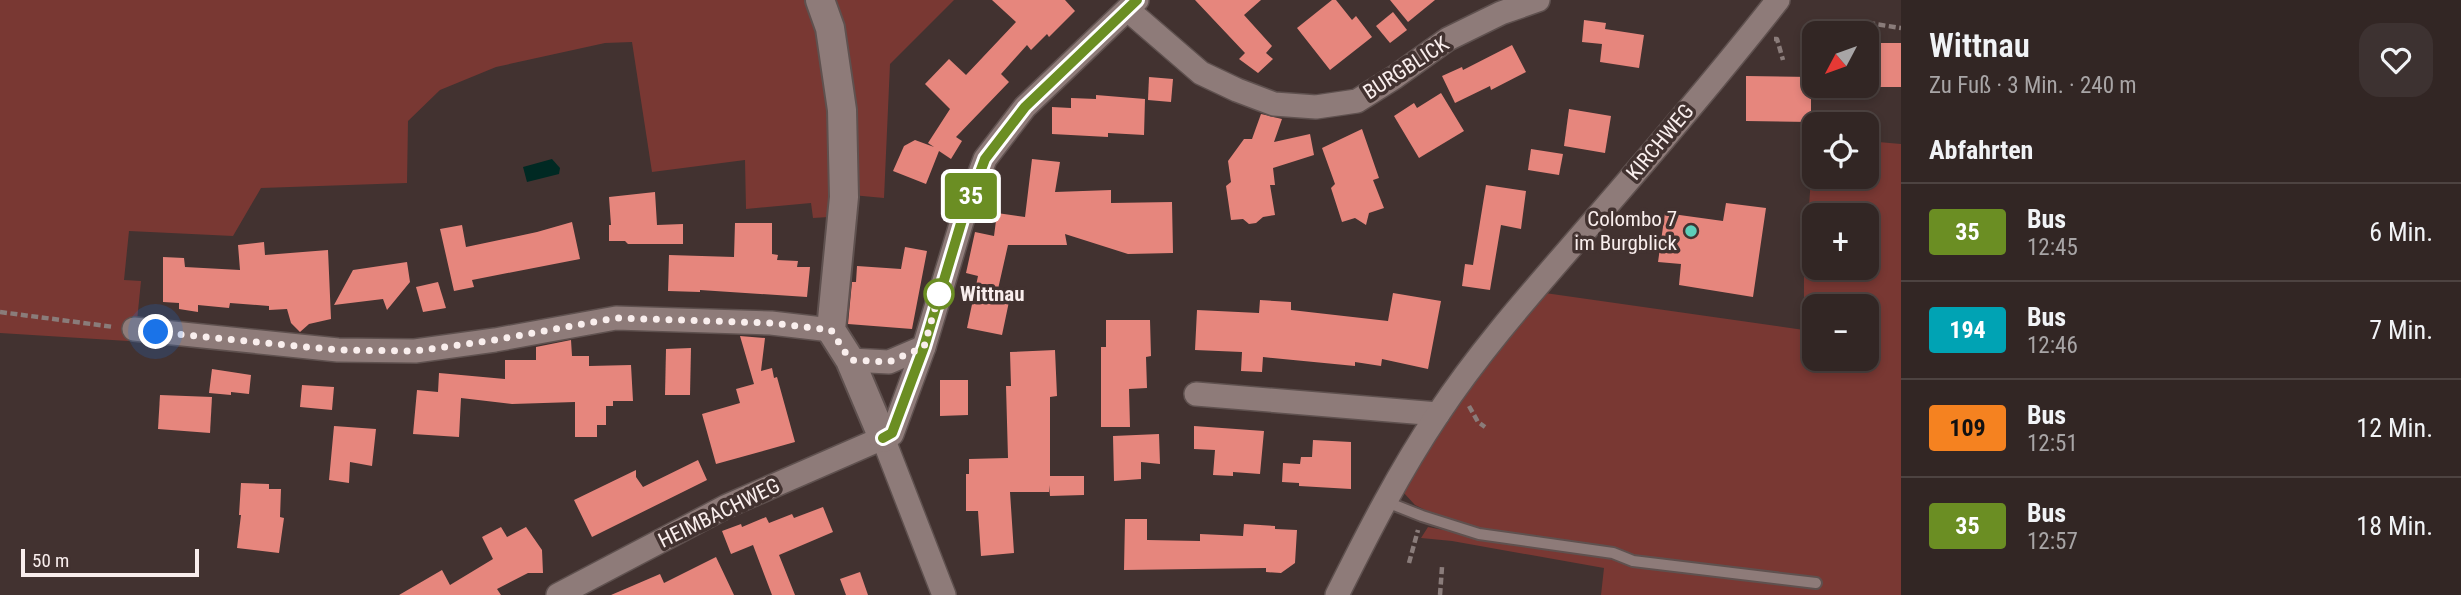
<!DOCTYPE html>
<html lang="de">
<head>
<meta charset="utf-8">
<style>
	:root { --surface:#322624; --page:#3d3231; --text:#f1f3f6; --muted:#a8a5a6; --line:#4d4341 }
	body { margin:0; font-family:"Roboto Condensed",sans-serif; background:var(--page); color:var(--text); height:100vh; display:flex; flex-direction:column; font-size:26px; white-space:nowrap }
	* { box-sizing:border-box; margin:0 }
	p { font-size:23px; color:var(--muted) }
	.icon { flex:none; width:38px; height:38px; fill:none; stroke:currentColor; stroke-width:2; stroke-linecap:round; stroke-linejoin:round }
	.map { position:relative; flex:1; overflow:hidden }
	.drawer { display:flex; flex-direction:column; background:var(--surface); width:560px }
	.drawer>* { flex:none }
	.badge { padding:0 14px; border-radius:5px; font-size:24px; line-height:46px }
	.needle { width:46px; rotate:229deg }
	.tools { position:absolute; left:1802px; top:21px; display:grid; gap:14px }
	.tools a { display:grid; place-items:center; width:77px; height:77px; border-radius:14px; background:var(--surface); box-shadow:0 4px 10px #0003,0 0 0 2px var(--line); font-size:35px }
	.scale { position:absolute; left:21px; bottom:18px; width:178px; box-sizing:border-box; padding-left:7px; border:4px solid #f9eeed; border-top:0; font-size:19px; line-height:24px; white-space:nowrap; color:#f9eeed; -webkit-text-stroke:5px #423230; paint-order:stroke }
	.you { position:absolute; width:35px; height:35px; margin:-18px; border:5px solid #fff; border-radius:50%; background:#1a73e8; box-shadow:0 0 0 10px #1a73e833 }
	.map>.badge { position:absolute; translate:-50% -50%; box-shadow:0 0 0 4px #fff }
	h2 { padding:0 28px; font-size:26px; line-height:63px }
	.round { display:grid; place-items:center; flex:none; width:74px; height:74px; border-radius:21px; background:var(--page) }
	.summary { display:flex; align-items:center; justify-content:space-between; height:119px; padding:0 28px }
	h1 { font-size:33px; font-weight:600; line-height:52px }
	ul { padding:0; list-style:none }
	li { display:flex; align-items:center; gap:21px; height:98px; padding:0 28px; border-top:2px solid var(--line) }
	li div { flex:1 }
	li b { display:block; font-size:26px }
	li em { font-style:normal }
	li .badge { min-width:77px; font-weight:700; text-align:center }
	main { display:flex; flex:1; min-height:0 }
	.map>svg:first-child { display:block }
</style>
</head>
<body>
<main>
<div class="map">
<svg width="1901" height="595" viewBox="0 0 1901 595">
	<rect width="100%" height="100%" fill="#423230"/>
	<g fill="#793833" fill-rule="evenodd">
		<polygon points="0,0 954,0 890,64 884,198 830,193 829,217 813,218 811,203 746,209 745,160 652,172 632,42 605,43 496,67 440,90 408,121 407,183 261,188 233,236 129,231 124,280 141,281 137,321 128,341 0,333"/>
		<path d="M 1867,141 L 1901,144 L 1901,595 L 1601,595 L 1604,568 L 1452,541 L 1421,538 L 1428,527 L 1481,537 L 1415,505 L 1403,492 L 1459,403 L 1545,293 L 1804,330 L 1804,273 L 1813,152 L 1815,177 L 1867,177 ZM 1815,215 L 1867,215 L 1867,268 L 1815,268 ZM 1815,306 L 1867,306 L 1867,359 L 1815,359 Z"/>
	</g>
	<polygon fill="#002923" points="552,159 560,168 559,174 527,182 523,167"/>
	<g fill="#e6867d">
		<polygon points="992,0 1065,0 1075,11 1049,37 1047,34 1031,50 1027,45 1001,74 1009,82 956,137 962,141 951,159 939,151 926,184 893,171 904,146 915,140 934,147 928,143 950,109 925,84 949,59 966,75 1016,22"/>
		<polygon points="1195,0 1261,0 1244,15 1272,46 1266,53 1273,59 1258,73 1239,59 1245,53"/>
		<polygon points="1332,0 1336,0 1352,20 1356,16 1372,37 1330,70 1297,28"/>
		<polygon points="1390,0 1435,0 1408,22"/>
		<polygon points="1393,12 1407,30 1390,43 1376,26"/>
		<polygon points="1584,20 1606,23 1605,29 1644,35 1639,68 1600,62 1602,44 1582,42"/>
		<rect x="1867" y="43" width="34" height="44"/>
		<polygon points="1512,45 1526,72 1491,90 1490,86 1455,103 1442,76 1462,67 1463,70"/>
		<polygon points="1746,76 1811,77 1811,122 1746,121"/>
		<polygon points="1149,77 1173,79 1171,102 1148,100"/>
		<polygon points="1441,93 1464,131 1419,158 1394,116 1414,103 1417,108"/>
		<polygon points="1096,95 1145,99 1144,135 1108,133 1108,137 1052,134 1052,107 1071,108 1071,98 1096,99"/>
		<polygon points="1569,109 1611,116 1605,153 1564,146"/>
		<polygon points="1261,114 1282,119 1274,142 1310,134 1314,155 1273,168 1275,185 1270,185 1275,215 1263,217 1256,223 1249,224 1243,219 1231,220 1226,186 1231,182 1228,161 1244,139 1252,139"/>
		<polygon points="1362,129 1379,178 1373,180 1384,208 1369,213 1366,225 1355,218 1342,222 1331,188 1335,184 1322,148"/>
		<polygon points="1531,149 1563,154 1559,175 1528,170"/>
		<polygon points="1032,159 1060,162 1055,192 1111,190 1111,203 1172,202 1173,253 1128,254 1065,234 1067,245 1008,245 998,289 1011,292 1002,335 967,328 978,276 966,273 975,232 994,236 997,213 1025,217"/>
		<polygon points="1486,185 1526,191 1521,229 1501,225 1490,290 1462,286 1465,264 1473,265"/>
		<polygon points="655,192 657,225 683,224 683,244 628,244 625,241 609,241 609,225 611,225 609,197"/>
		<polygon points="1726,203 1766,208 1753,297 1679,285 1681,264 1658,262 1665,213 1723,221"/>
		<polygon points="572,222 580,259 472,280 474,287 454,291 440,229 462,225 466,247 537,232"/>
		<polygon points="735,223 772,223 772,254 778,255 777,260 798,261 797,267 810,267 807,297 700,290 700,292 668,291 669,255 734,257"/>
		<polygon points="264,242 265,255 328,250 331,319 309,324 300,332 291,323 287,309 269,310 269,306 230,303 229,308 198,305 198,312 179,309 179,303 163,302 163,257 184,258 185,267 240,270 238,245"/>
		<polygon points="905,247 927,251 912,329 848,324 852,282 856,282 857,266 901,269"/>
		<polygon points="407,262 410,282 387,310 383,299 334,305 353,270"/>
		<polygon points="438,282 446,308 423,312 416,287"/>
		<polygon points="1393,293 1441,301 1428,369 1382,359 1381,366 1355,362 1355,366 1263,357 1262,372 1241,371 1242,352 1195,350 1197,310 1259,313 1260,300 1291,302 1291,310 1388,321"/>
		<polygon points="1106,320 1150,320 1151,356 1146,357 1147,388 1129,389 1130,427 1101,427 1101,347 1106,347"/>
		<polygon points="740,336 765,338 761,371 772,368 774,378 777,377 795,442 716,464 702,414 740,403 736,389 754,384"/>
		<polygon points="571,340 572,356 589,356 589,366 631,365 633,401 613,401 613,406 606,406 606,425 597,425 597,437 575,437 575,402 512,404 461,398 459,437 413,434 417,390 438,392 439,373 505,379 505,360 536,360 536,347"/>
		<polygon points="691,348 690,395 665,395 666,349"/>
		<polygon points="1055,350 1057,396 1050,397 1050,476 1084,476 1084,495 1050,496 1049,485 1049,492 1010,492 1014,553 981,556 978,511 966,511 966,474 969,474 969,459 1008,458 1006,386 1011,386 1010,352"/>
		<polygon points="212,369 251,375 249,394 231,392 231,395 209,393"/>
		<polygon points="940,380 968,380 968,415 940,416"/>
		<polygon points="302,385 334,387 332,410 300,407"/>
		<polygon points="160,395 212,397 210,433 158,429"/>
		<polygon points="334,426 376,429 372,466 350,462 349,483 329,480"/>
		<polygon points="1194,426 1264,431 1260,474 1233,472 1233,476 1213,475 1215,450 1194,449"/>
		<polygon points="1159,434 1160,464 1141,462 1141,479 1114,481 1113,436"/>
		<polygon points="1313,440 1351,442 1351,489 1299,486 1299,483 1282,482 1283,463 1300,464 1301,457 1312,457"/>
		<polygon points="698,460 707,480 592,537 574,500 636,470 636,477 643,487"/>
		<polygon points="241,483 269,484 269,489 281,489 280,517 284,518 279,553 237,548 241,515 239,515"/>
		<polygon points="823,507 833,532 779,555 795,595 772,595 753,545 731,554 722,531 741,524 742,527 766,517 769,523 792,514 794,518"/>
		<polygon points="1125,519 1147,519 1147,540 1200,541 1200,534 1243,536 1244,524 1275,526 1275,529 1297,530 1295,563 1281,573 1266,572 1266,568 1124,570"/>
		<polygon points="501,527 507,537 526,527 542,550 543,573 528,573 497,589 501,595 399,595 442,570 450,585 493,559 482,537"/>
		<polygon points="716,557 734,595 611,595 660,574 664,583"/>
		<polygon points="860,572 868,595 846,595 840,579"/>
	</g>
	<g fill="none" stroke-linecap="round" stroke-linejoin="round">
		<defs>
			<polyline id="service" points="1384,501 1422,516 1479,534 1613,553 1633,561 1816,583"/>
			<g id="minor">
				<polyline points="1128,10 1201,73 1237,90 1274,104 1316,107 1357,101 1395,77 1448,39 1501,13 1538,0"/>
				<polyline points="134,329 338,350 415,351 495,340 616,318 771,323 831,330"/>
				<polyline points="850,360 889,362 924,347"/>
				<polyline points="1196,394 1438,414"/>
				<polyline points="883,438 944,595"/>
				<polyline points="558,595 727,506 892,434 924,347 962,221 985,159 1025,107 1137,0"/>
				<path d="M 1337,595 C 1368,533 1399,472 1438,414 C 1481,349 1533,291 1584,232 C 1650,156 1716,79 1778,0"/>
			</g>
			<polyline id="tertiary" points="820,0 830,28 842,110 844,197 831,330 850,360 883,438"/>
		</defs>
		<use href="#service" stroke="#5f514f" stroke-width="14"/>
		<use href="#minor" stroke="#5f514f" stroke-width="26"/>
		<use href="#tertiary" stroke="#5f514f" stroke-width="32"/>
		<g stroke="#8a7c7a" stroke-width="4.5" stroke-dasharray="7 3.5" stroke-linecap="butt">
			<polyline points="1868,23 1901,28"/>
			<polyline points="1774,39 1777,39 1783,60"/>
			<polyline points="0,312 114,327"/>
			<polyline points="1469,406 1478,422 1485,427"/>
			<polyline points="1409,563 1418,530"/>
			<polyline points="1440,595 1442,567"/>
		</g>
		<use href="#service" stroke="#8e7b79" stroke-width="10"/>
		<use href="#minor" stroke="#8e7b79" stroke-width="23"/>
		<use href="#tertiary" stroke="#8e7b79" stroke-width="28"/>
	</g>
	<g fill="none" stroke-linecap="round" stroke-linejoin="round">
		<defs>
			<polyline id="line" points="883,438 892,433 924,347 962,220 985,159 1025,107 1137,0"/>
		</defs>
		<use href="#line" stroke="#fff" stroke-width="16"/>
		<use href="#line" stroke="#6b8e23" stroke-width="10"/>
		<polyline stroke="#f9eeed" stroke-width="7" stroke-dasharray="0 12.6" points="156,332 338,350 415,351 495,340 616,318 771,323 831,330 850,360 889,362 924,347 939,294"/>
	</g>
	<circle fill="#5dceb9" stroke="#423230" stroke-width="2.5" cx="1691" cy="231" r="7"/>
	<circle fill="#fff" stroke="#6b8e23" stroke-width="3.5" cx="939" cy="294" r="14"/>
	<g text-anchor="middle" stroke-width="7" stroke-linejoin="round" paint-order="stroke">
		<g font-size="21" fill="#f9eeed" stroke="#423230">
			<text transform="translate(1406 68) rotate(-33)" y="7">BURGBLICK</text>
			<text transform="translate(1660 142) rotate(-50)" y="7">KIRCHWEG</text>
			<text transform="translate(719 513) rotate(-26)" y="7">HEIMBACHWEG</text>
		</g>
		<g font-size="21" fill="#f9eeed" stroke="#423230" text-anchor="end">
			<text x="1677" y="226">Colombo 7<tspan x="1677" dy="24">im Burgblick</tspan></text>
		</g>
		<g font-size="21" font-weight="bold" fill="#f9eeed" stroke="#423230" text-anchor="start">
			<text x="960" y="301">Wittnau</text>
		</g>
	</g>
</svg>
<div class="tools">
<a><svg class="needle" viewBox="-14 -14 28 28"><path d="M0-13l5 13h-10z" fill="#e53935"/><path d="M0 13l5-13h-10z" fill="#a8a5a6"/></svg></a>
<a><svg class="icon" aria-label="locate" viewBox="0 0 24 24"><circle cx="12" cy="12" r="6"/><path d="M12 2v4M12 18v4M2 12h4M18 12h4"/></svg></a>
<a>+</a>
<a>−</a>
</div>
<div class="scale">50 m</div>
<div class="you" style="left:156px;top:332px"></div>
<b class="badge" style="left:971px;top:196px;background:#6b8e23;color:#fff">35</b>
</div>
<section class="drawer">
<div class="summary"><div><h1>Wittnau</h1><p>Zu Fuß · 3 Min. · 240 m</p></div><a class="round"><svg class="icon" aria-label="heart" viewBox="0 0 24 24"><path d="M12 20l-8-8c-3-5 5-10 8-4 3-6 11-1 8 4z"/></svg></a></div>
<h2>Abfahrten</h2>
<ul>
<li><span class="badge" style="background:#6b8e23;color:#fff">35</span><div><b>Bus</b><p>12:45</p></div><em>6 Min.</em></li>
<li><span class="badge" style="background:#00a3b4;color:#fff">194</span><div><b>Bus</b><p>12:46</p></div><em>7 Min.</em></li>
<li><span class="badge" style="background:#f58220;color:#111">109</span><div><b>Bus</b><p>12:51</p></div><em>12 Min.</em></li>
<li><span class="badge" style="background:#6b8e23;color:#fff">35</span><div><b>Bus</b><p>12:57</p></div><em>18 Min.</em></li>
</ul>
</section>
</main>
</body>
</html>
